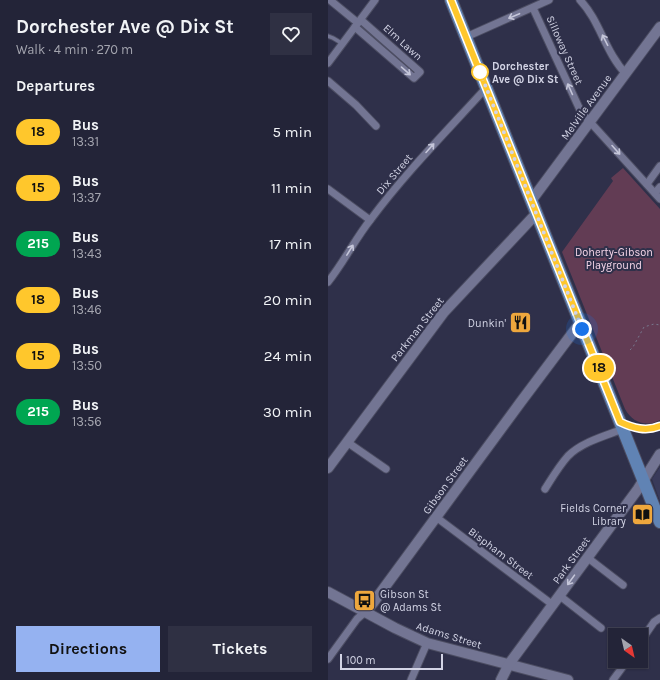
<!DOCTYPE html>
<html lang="en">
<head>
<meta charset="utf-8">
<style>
	:root { --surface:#232438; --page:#2f3043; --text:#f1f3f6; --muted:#a3a4ae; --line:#404153; --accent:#95b2f1 }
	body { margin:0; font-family:Karla,sans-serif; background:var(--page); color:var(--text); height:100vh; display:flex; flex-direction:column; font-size:15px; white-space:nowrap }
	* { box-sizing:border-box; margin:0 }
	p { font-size:13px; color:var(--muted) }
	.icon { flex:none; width:22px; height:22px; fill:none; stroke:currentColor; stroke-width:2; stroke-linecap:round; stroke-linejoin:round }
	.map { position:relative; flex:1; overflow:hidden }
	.sheet { display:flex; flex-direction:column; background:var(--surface); width:328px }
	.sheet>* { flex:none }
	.badge { padding:0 8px; border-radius:13px; font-size:14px; line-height:26px }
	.needle { width:26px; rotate:146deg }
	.buttons { position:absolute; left:280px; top:628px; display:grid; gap:8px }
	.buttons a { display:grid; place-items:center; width:40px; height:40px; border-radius:0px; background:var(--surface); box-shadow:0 1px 3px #0004,0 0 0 1px var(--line); font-size:20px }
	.scale { position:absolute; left:12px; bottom:10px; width:103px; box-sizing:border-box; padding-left:4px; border:2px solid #d3d4e5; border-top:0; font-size:11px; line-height:14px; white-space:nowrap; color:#d3d4e5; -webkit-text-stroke:3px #2f304a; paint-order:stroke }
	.you { position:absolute; width:20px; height:20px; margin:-10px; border:3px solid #fff; border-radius:50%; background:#1a73e8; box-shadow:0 0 0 6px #1a73e833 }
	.map>.badge { position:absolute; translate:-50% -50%; box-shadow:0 0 0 2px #fff }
	h2 { padding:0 16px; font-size:15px; line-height:36px }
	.round { display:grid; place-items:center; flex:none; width:42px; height:42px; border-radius:0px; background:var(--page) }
	.overview { display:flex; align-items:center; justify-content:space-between; height:68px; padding:0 16px }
	h1 { font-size:19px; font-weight:700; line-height:30px }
	.action { display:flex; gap:8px; margin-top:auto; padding:8px 16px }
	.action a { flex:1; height:46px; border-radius:0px; background:var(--accent); color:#111; font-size:16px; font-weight:700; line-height:46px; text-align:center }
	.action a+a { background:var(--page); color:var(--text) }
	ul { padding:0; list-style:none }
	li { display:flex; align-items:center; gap:12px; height:56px; padding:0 16px }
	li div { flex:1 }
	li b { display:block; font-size:15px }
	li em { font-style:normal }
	li .badge { min-width:44px; font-weight:700; text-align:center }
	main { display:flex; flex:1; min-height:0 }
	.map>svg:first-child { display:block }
</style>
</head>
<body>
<main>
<section class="sheet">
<div class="overview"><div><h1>Dorchester Ave @ Dix St</h1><p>Walk · 4 min · 270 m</p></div><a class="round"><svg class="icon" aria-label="heart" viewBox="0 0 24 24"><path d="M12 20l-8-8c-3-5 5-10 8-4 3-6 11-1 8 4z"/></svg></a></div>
<h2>Departures</h2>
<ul>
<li><span class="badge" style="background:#ffc72c;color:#111">18</span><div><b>Bus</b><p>13:31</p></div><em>5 min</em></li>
<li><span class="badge" style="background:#ffc72c;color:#111">15</span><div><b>Bus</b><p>13:37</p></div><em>11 min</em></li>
<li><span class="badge" style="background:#00a651;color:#fff">215</span><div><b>Bus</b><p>13:43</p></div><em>17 min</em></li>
<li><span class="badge" style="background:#ffc72c;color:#111">18</span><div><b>Bus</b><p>13:46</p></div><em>20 min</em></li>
<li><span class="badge" style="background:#ffc72c;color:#111">15</span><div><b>Bus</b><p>13:50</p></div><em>24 min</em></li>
<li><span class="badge" style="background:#00a651;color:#fff">215</span><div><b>Bus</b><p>13:56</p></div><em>30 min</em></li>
</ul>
<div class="action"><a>Directions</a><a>Tickets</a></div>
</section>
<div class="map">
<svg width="332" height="680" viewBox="0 0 332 680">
	<rect width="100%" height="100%" fill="#2f304a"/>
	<polygon fill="#393a5a" points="332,467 332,501 324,479"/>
	<path fill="#623c54" d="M 295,168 L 332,209 L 332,420 C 318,428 304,422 297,409 L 234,252 L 285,181 L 283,178 Z"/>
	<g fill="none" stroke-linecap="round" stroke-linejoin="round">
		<defs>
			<g id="lane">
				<polyline points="0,36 5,38 15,44"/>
				<path d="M 297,424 C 308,429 320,431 332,426"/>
			</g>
			<g id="street">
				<polyline points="2,0 30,23"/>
				<path d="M 252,0 C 272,21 277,52 298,74"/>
				<polyline points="205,8 253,112 332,199"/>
				<polyline points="27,27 86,78 92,72 33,20"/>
				<polyline points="138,37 221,0"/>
				<polyline points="0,63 47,0"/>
				<polyline points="0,81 28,105 48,126"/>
				<polyline points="319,184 332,166"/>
				<polyline points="0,189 42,220"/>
				<polyline points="327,193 332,187"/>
				<path d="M 0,282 C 16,262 27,239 43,219 C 78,172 119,131 158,88"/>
				<polyline points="19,442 58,469"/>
				<path d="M 217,489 C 224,478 231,466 240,456 C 254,442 277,436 295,429"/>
				<polyline points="108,517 225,605"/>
				<polyline points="260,558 295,585"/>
				<polyline points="232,596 273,628"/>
				<polyline points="313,641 326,622 332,618"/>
				<polyline points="0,659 29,619 37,612"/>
				<polyline points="83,680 99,643"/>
				<polyline points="285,680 299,661"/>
			</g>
			<g id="secondary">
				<polyline points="203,201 332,27"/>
				<polyline points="0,468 116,312 208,214"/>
				<polyline points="0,592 67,628 99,643 240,680"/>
				<polyline points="37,612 45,603 192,403 252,323"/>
				<polyline points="173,680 181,664 310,489 332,454"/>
			</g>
			<polyline id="primary" points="123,0 332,522"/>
		</defs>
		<use href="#lane" stroke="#4c4d62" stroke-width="5.5"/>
		<use href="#street" stroke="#4c4d62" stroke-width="9"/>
		<use href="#secondary" stroke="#4c4d62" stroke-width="12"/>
		<use href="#primary" stroke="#4c4d62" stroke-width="14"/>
		<polyline stroke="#78798f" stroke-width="1" stroke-dasharray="2 3" stroke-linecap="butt" points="302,350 305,347 316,327 326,324 332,325"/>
		<use href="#lane" stroke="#737593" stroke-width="3.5"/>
		<use href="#street" stroke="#737593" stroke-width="7"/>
		<use href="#secondary" stroke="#737593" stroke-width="10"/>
		<use href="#primary" stroke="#6083b4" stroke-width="12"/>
	</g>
	<defs><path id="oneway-shaft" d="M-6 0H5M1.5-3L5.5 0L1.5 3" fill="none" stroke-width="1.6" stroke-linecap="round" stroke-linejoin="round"/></defs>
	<g stroke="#c5c6d9">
		<use href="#oneway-shaft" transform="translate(186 16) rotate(157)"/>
		<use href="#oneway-shaft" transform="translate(277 40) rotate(-117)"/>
		<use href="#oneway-shaft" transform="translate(78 71) rotate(41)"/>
		<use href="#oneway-shaft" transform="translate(242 89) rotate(-114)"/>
		<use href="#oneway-shaft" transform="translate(102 148) rotate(-48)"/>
		<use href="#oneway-shaft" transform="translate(288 150) rotate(48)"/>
		<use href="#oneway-shaft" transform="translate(22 250) rotate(-58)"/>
		<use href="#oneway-shaft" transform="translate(243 580) rotate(126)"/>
	</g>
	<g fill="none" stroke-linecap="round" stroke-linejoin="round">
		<defs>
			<path id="line" d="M 123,0 L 292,422 C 305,428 318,432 332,426"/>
		</defs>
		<use href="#line" stroke="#fff" stroke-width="9"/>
		<use href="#line" stroke="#ffc72c" stroke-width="6"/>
		<polyline stroke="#d3d4e5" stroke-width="4" stroke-dasharray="0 7.2" points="152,72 254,329"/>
	</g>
	<defs>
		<symbol id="restaurant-square" viewBox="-11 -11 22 22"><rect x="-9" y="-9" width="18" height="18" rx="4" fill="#eea73d" stroke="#2f304a"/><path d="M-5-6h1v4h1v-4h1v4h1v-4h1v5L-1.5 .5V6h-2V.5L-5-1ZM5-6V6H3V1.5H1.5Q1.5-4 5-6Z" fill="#111"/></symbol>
		<symbol id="library-square" viewBox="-11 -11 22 22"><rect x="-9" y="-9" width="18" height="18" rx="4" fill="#eea73d" stroke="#2f304a"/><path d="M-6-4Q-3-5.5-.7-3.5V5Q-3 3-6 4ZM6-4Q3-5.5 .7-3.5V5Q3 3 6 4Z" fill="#111"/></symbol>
		<symbol id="bus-square" viewBox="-11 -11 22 22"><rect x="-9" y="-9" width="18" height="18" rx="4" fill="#eea73d" stroke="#2f304a"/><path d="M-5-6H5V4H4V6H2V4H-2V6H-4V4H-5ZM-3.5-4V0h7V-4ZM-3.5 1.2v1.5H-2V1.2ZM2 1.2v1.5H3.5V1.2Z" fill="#111"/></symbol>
	</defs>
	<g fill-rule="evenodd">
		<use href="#restaurant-square" x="180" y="310" width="25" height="25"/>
		<use href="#library-square" x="302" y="502" width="25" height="25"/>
		<use href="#bus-square" x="24" y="588" width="25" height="25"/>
	</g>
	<circle fill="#fff" stroke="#ffc72c" stroke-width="2" cx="152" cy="72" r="8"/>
	<g text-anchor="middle" stroke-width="4" stroke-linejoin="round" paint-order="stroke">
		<g font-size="11" fill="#d3d4e5" stroke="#2f304a">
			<text transform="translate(75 42) rotate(42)" y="4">Elm Lawn</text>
			<text transform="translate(237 50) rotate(66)" y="4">Silloway Street</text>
			<text transform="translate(258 107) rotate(-54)" y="4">Melville Avenue</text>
			<text transform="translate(66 174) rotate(-50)" y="4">Dix Street</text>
			<text transform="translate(89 329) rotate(-52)" y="4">Parkman Street</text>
			<text transform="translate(117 485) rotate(-54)" y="4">Gibson Street</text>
			<text transform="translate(173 553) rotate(37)" y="4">Bispham Street</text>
			<text transform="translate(243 560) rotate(-54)" y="4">Park Street</text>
			<text transform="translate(121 635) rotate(17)" y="4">Adams Street</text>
		</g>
		<g font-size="11" font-weight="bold" fill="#d3d4e5" stroke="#2f304a" text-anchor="start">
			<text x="164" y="70">Dorchester<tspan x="164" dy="13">Ave @ Dix St</tspan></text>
		</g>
		<g font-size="11" fill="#f6d5e8" stroke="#2f304a">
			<text x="286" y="256">Doherty-Gibson<tspan x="286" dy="13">Playground</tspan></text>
		</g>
		<g font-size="11" fill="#d3d4e5" stroke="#2f304a" text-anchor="end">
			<text x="178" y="327">Dunkin'</text>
			<text x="298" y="512">Fields Corner<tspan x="298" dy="13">Library</tspan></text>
			<text x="52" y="598" text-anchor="start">Gibson St<tspan x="52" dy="13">@ Adams St</tspan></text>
		</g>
	</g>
</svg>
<div class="buttons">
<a><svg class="needle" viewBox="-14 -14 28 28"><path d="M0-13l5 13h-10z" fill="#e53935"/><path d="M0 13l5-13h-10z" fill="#a3a4ae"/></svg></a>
</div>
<div class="scale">100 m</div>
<div class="you" style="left:254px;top:329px"></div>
<b class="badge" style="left:271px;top:368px;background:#ffc72c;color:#111">18</b>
</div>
</main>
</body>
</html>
